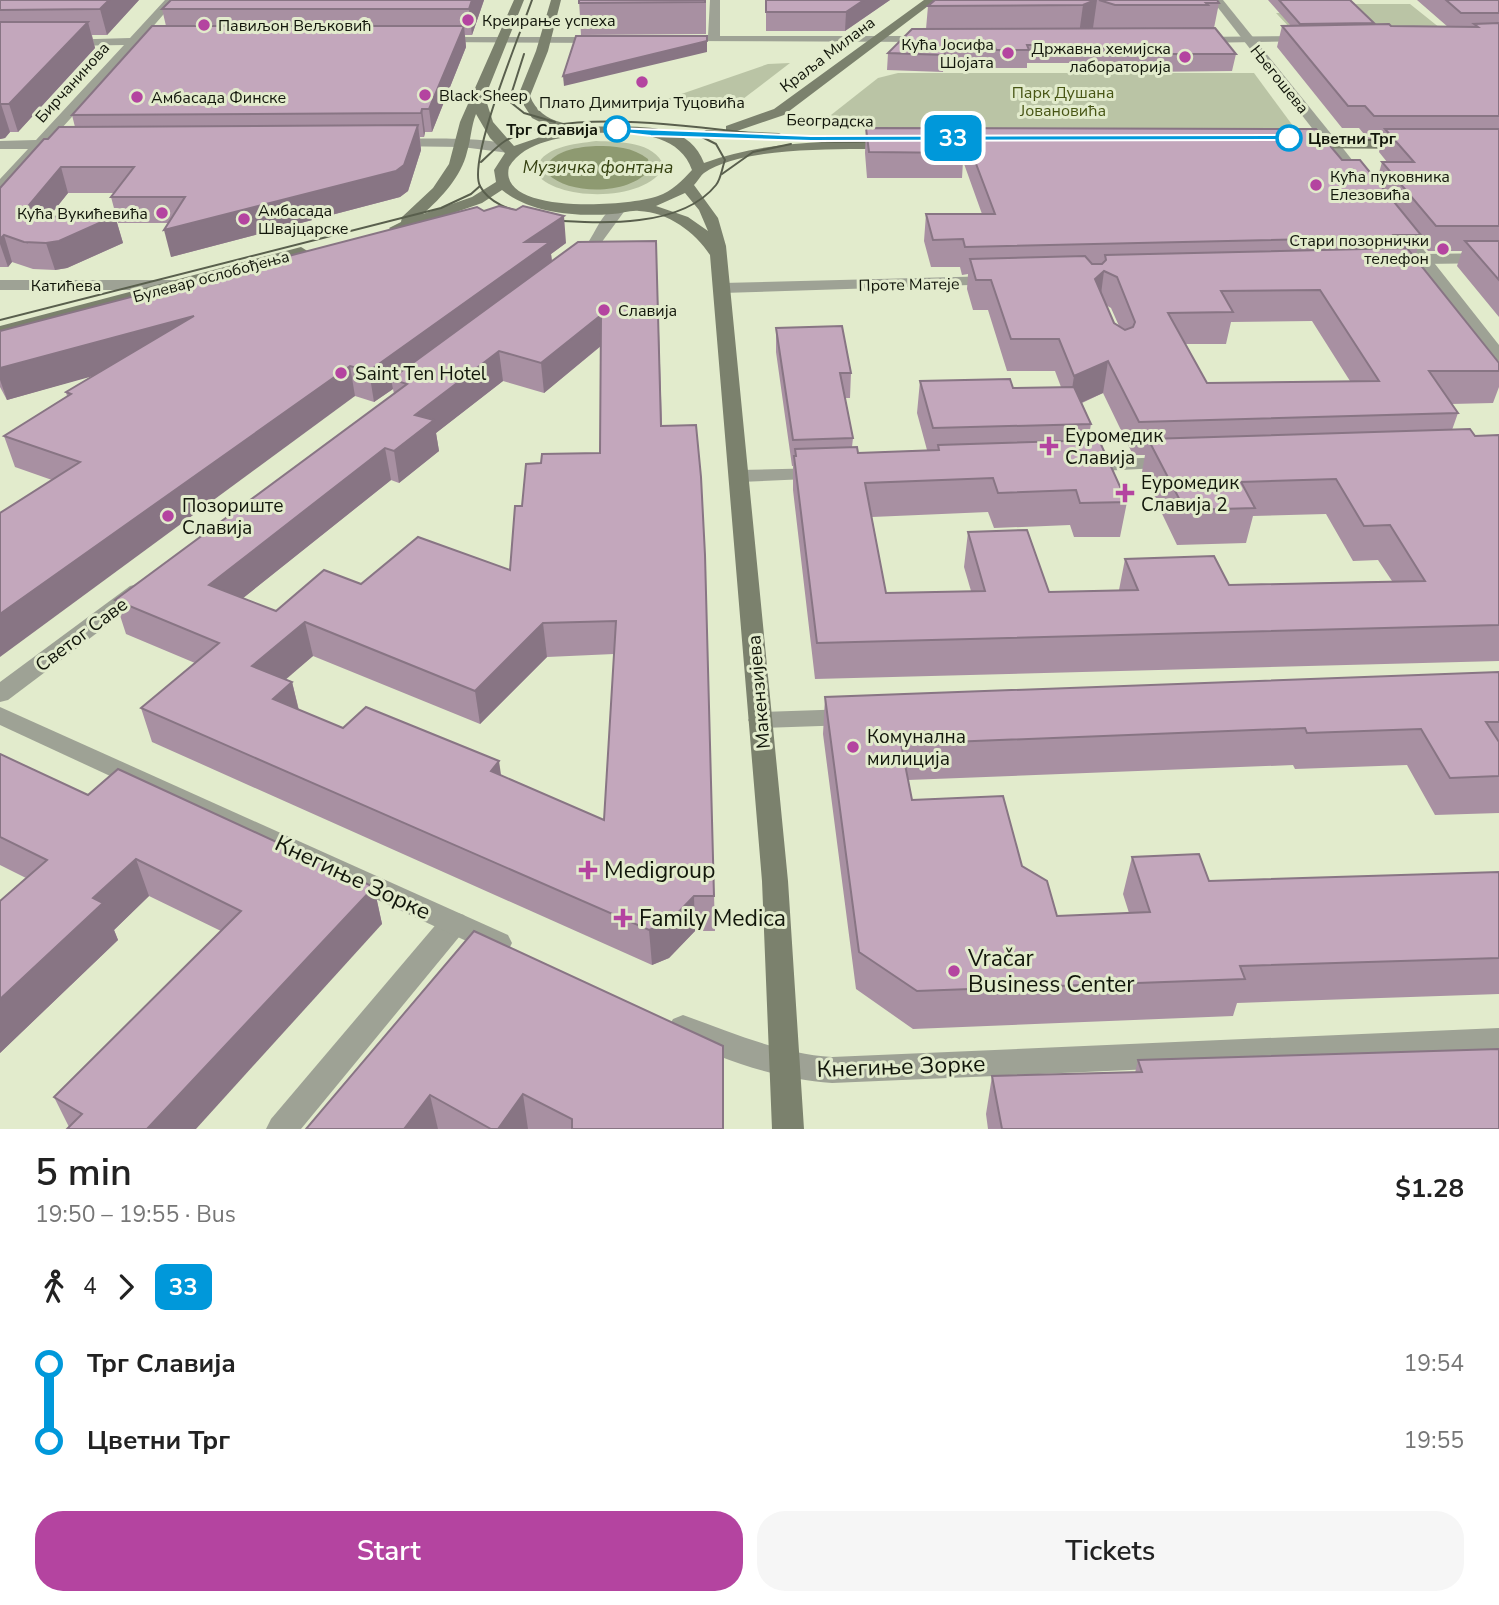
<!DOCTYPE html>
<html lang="en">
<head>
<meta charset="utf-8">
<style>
	:root { --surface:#fff; --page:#f6f6f6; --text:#222; --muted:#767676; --accent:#b444a0 }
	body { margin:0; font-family:"Nunito Sans",sans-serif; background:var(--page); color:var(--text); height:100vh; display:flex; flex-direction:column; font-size:26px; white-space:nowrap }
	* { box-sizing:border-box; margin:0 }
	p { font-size:23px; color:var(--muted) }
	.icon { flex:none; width:38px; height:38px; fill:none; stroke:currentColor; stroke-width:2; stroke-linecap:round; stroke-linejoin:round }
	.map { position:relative; height:1129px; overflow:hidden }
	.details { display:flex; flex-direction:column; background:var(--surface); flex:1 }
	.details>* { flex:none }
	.badge { padding:0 14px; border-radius:10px; font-size:24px; line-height:46px }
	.map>.badge { position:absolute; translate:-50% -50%; box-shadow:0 0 0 4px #fff }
	.legs { display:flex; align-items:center; gap:10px; height:77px; padding:0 35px; font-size:23px }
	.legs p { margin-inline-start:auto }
	.headline { display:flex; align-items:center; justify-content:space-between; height:119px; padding:0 35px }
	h1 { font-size:38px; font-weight:600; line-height:52px }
	.cta { display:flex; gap:14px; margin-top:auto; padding:14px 35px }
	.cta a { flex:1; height:80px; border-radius:28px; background:var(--accent); color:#fff; font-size:28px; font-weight:600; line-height:80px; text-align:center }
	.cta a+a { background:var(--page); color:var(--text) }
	ul { padding:0 35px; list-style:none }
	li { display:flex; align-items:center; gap:24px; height:77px; font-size:26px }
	li i { display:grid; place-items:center; width:10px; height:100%; margin:0 9px; background:currentColor }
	li i::after { content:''; width:18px; height:18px; margin:-9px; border:5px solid; border-radius:50%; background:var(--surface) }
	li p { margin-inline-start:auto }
	li:first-child i { background:linear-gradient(#0000 50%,currentColor 0) }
	li:last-child i { background:linear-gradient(currentColor 50%,#0000 0) }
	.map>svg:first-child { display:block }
</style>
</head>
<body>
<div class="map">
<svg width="1499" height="1129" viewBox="0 0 1499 1129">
	<rect width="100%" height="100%" fill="#e2ebcc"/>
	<g fill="#bac4a5">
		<polygon points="1352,4 1410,4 1440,28 1292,30 1276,13 1359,12"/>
		<polygon points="790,63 739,102 664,100 768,64"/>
		<polygon points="898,73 1254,73 1296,130 852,129 831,115 878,78"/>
		<path d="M 596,141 C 619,142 654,141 664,166 C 649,202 556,203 535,172 C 540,146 575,144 596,141 Z"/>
	</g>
	<path fill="#8e9a71" d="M 596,146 C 614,146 633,147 648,159 L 650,169 C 631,195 570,196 548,174 L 546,167 C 554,150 578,147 596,146 Z"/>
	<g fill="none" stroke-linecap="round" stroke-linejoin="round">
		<g fill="#9ea295" fill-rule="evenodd">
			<polygon points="165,0 176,0 143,38 170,39 170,43 137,45 51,140 71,141 71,147 43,148 5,191 0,192 0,179 28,149 0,149 0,141 36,140 124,45 65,46 59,42 61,40 130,38"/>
			<polygon points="710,0 720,0 720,36 929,36 935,39 929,42 677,41 677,37 681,36 708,36"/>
			<polygon points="1307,36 1313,39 1311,41 1196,43 1190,40 1196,37"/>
			<polygon points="440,37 603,37 609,40 603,43 436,42 434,40"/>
			<path d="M 392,139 C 417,139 499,135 516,149 L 509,153 L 462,147 L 387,146 L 385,143 Z"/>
			<path d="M 619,205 L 626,209 L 585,265 L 573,265 L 571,262 C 576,256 582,251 587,244 C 596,232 603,209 619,205 Z"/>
			<polygon points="1499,253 1499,263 1423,264 1415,259 1423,254"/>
			<polygon points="995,276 1001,278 1003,281 1001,284 722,293 714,288 722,283"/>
			<polygon points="0,280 174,280 182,285 174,290 0,290"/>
			<polygon points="1172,457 1179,459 1182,463 1179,467 1081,472 1071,466 1081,460"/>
			<polygon points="822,468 829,470 832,474 829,478 740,482 730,476 740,470"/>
			<polygon points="138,584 146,586 149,591 146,596 8,700 0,702 0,682 130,586"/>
			<polygon points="850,709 858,711 862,717 858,723 850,725 760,728 752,726 748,720 752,714 760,712"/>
			<polygon points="454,912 464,915 468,923 464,931 301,1129 266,1129 271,1119 444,915"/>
		</g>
		<g fill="#9ea295" fill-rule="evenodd">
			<polygon points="1212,0 1223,0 1332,135 1332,141 1322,141"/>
			<polygon points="1333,141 1338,142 1367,179 1367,185 1357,185 1328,148 1326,145"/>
			<polygon points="1400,224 1405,226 1499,345 1499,361 1493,360 1395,232 1392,229 1395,226"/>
			<polygon points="0,707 508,935 512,943 508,951 498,954 488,951 0,725"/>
			<path d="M 683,1015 C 733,1033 778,1053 832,1057 L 1499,1028 L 1499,1054 L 832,1083 C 776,1079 724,1060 673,1037 L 668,1028 L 673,1019 Z"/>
		</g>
		<g fill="#7b816d" fill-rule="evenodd">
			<path d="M 514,0 L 524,0 L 485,97 L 493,122 L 514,146 L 558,131 L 532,118 L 518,96 L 536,51 L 551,0 L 561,0 L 548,51 L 530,96 C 554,159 678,92 704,163 C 764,141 827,141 891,141 L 898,145 L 891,149 C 845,149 742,146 704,173 C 701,175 697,182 694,185 L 718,218 L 726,246 L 788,881 L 804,1129 L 772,1129 L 762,881 L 710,255 C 695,232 668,212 639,211 C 630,210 621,214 612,214 C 577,217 530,213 502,190 L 482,203 L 402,231 L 392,231 L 389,228 L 401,222 L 402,217 L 433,188 L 449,164 L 460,122 ZM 476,114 L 490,138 L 505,153 L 494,170 L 496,182 L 472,197 L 423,214 C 442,197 461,177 467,152 C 471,139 471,127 476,114 ZM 593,133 C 628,132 679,131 692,170 C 682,181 672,191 658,196 C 632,206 497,216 509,167 C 525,140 565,137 593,133 ZM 685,193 L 699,210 L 708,231 L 688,217 L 656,206 Z"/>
			<polygon points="924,0 936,0 784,115 737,131 779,133 786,137 784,140 706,138 699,134 706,130 726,131 726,126 774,109"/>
			<polygon points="1302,141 1409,141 1416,145 1409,149 1297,148 1295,145"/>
			<polygon points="301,247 309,252 306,255 0,336 0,326"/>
		</g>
		<g stroke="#595f4d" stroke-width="2">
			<polyline points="524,54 509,101 524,113 555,122"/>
			<polyline points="1305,140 1400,140"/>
			<path d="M 481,162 C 489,155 497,146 505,141 C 570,102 731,132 805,140 C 832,143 858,142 885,141"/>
			<polyline points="722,174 753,152 791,144"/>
			<path d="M 530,215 C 512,210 489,204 480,186 C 467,160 521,32 532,0"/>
			<path d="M 544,220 C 595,223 680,230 716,185 C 721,179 722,168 725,160 L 716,144 L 692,132"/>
			<polyline points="0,320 441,208 471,194 480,186"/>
		</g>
	</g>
	<g fill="#a890a2" fill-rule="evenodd">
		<polygon points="0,0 139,0 107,35 92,35 95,48 18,132 10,132 5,138 0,139"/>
		<polygon points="484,0 472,35 465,35 466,47 432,132 425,132 424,137 420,137 421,150 408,191 400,197 171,257 168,223 118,223 111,197 114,193 68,193 49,217 115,216 123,243 67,268 55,270 33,269 12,262 8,267 0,267 0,188 48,139 75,127 72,115 166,26 162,9"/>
		<polygon points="579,0 706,0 706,34 581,35"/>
		<polygon points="766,0 890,0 845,31 766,31"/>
		<polygon points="935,0 1217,0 1219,3 1214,28 1236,54 1232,71 1143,72 1139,65 1077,66 1076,63 1027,63 1027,68 995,68 992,62 944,61 943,72 887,70 888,53 926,29 928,6"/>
		<path d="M 1268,0 L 1350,0 L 1374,23 L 1374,25 L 1391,26 L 1448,27 L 1417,0 L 1499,0 L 1499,317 L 1457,266 L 1462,251 L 1428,251 L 1420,241 L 1415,257 L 1499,363 L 1499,387 L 1493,403 L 1451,404 L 1458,413 L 1452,430 L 1475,436 L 1499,435 L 1499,661 L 815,679 L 793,490 L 793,466 L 792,466 L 776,352 L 776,328 L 851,373 L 850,398 L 845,398 L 853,438 L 852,447 L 858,453 L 927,450 L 917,413 L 920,381 L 1013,388 L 1061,387 L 1055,371 L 1007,371 L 988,310 L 973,310 L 967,289 L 968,274 L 962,275 L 960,267 L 931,267 L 924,241 L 926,214 L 982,214 L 963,161 L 962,178 L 867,178 L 865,153 L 866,128 L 1342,160 L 1377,180 L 1382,162 L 1387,162 L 1379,152 L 1382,139 L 1368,139 L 1359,128 L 1342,128 L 1277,47 L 1282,26 L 1291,26 ZM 1106,305 L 1111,308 L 1119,326 L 1114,323 ZM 1312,321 L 1350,381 L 1207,383 L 1185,344 L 1226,344 L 1231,322 ZM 1103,393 L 1133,455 L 1145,455 L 1142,472 L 1177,545 L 1246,543 L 1253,516 L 1326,514 L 1353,561 L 1378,560 L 1392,581 L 1229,585 L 1125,559 L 1119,590 L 1049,592 L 968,532 L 964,567 L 971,591 L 886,593 L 872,517 L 988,512 L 994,528 L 1070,525 L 1074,537 L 1120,537 L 1127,502 L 1088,441 L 1091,424 L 1082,403 Z"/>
		<path d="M 484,211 L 566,243 L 551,254 L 552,261 L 657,269 L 662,426 L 705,555 L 715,931 L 695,931 L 669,958 L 652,965 L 152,742 L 141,708 L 195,663 L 126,634 L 115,600 L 394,394 L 393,389 L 374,402 L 355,396 L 52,480 L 15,467 L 4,436 L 67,396 L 66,392 L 94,375 L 7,400 L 0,387 L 0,331 ZM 601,346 L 600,453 L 541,463 L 522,506 L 510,570 L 361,584 L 276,611 L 243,598 L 391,480 L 399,483 L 439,451 L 436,433 L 503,381 L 544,393 ZM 614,654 L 604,820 L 501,775 L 343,728 L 299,710 L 292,682 L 285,679 L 313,656 L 480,724 L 547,657 Z"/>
		<polygon points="1499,672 1499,813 1435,815 1407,765 1295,769 1293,765 908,780 912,800 1022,866 1057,916 1129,913 1123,894 1132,857 1209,881 1499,872 1499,994 1237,1003 1233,1016 913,1029 856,989 823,734 825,697"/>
		<polygon points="0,754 88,795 374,887 382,924 69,1127 54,1097 221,931 149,896 114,930 118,940 0,1053 0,901 26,878 0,865"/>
		<polygon points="474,931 724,1129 306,1129"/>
		<polygon points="1138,1060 1499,1129 988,1129 986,1114 992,1076 1135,1073"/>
	</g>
	<g fill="#887584">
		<polygon points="109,0 139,0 107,35 100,9"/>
		<polygon points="472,0 484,0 472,35 469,9"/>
		<polygon points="864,0 890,0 845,31 846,12"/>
		<polygon points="1095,0 1097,0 1093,28 1079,34 1083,5"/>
		<polygon points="88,22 95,48 18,132 9,104"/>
		<polygon points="464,26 466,47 432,132 429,109"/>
		<polygon points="707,41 707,52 564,86 563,76"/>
		<polygon points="1,104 10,132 5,138 0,139 0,105"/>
		<polygon points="422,109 425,132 424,137 421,113"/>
		<polygon points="418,125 421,150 408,191 400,197 171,257 164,230"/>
		<polygon points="61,167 68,193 27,244 19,217"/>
		<polygon points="115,216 123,243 67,268 55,270 46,243"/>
		<polygon points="564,216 566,243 551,254 553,270 391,379 393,389 374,402 369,371 525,242"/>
		<polygon points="4,235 12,262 8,267 0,244 0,239"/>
		<polygon points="1104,271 1100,302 1095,279"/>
		<polygon points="601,315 603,344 544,393 541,363"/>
		<polygon points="194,316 201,346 7,400 0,380 0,368"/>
		<polygon points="499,351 503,381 436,433 439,451 399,483 394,451 415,415"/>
		<polygon points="1108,361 1103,393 1069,408 1074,376"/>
		<polygon points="350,366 355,396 0,657 0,614"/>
		<polygon points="385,448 391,480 218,618 209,585"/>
		<polygon points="305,622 313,656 262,700 252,666"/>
		<polygon points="543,623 547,657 480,724 475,691"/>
		<polygon points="292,682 300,716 273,699"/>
		<polygon points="499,761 504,795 491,771"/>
		<polygon points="136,859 149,896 114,930 118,940 0,1053 0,999 93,898"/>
		<polygon points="374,887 382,924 196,1129 147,1129"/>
		<polygon points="694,896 695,931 669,958 652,965 649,930"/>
		<polygon points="523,1094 528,1129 498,1129"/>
		<polygon points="430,1095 438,1129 404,1129"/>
	</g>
	<g fill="#c3a7bc" stroke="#887584" stroke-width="2" fill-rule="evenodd">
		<polygon points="0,0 109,0 100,9 0,10"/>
		<polygon points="171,0 472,0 469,9 162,9"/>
		<polygon points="579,0 705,0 705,2 579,3"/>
		<polygon points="766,0 864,0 846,12 766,12"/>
		<polygon points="935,0 1095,0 1083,5 928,6"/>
		<polygon points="1099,0 1217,0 1219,3 1206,3 1208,5 1115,5"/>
		<polygon points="1279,0 1350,0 1374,23 1300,24"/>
		<polygon points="1446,0 1499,0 1499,13 1461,13"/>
		<polygon points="0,22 88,22 9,104 1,104 0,105"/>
		<polygon points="1499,23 1499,116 1374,116 1365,106 1348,106 1282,26 1389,24 1391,26 1478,27 1474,24"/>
		<polygon points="152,26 464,26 429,109 422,109 421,113 72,115"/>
		<polygon points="1215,28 1236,54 1145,54 1141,48 1080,48 1078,45 1027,45 1029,50 996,50 994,44 943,44 945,55 888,53 912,29"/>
		<polygon points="576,36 707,36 707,41 563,76"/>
		<polygon points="418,125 404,165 396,171 164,230 185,197 111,197 134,167 61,167 19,217 115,216 59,241 46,243 24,242 4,235 0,239 0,188 44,139 48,139 59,127"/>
		<polygon points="866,128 1316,129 1342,160 1360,160 1421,235 1394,235 1396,237 965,247 963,239 933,240 926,214 995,214 964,132 964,153 869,152"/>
		<polygon points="1385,129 1499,129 1499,226 1436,226 1382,162 1414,162"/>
		<polygon points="499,206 516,210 523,206 564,216 525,242 550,242 369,371 350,366 0,614 0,513 80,462 4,436 71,394 66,392 194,316 0,368 0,331 477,207 484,211"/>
		<path d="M 656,241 L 661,426 L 696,425 L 701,477 L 705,555 L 714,896 L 694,896 L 668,923 L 649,930 L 141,708 L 219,643 L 115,600 L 407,384 L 391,379 L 578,242 ZM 601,315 L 600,453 L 542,454 L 541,463 L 526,464 L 522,506 L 515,506 L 510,570 L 418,537 L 361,584 L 324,570 L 276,611 L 209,585 L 385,448 L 394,451 L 434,420 L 415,415 L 499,351 L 541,363 ZM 616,621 L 604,820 L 491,771 L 499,761 L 366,707 L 343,728 L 273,699 L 292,682 L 252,666 L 305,622 L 475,691 L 543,623 Z"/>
		<polygon points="1465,241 1499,241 1499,280"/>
		<path d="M 1407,248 L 1499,363 L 1499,371 L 1429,371 L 1458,413 L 1139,422 L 1108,361 L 1074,376 L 1059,339 L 1011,339 L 991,280 L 976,280 L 970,259 L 1085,256 L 1092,264 L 1102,264 L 1106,260 L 1105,255 ZM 1104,271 L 1117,277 L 1135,322 L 1133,327 L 1125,330 L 1114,323 L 1095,279 ZM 1320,290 L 1379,381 L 1207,383 L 1168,313 L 1233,312 L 1221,291 Z"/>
		<polygon points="842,326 851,373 840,373 853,438 793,440 776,328"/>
		<polygon points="1010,379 1013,388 1074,387 1091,424 933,428 920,381"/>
		<polygon points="1470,429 1475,436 1499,435 1499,625 817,643 794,456 796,456 795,449 857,447 858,453 939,450 938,445 1099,440 1127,502 1080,503 1076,490 998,493 993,478 865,483 886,593 985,591 968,532 1027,530 1049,592 1138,590 1125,559 1214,556 1229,585 1425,581 1390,525 1364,526 1336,479 1241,482 1255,508 1185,510 1148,439"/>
		<polygon points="1499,672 1499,722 1486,722 1499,742 1499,776 1450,778 1421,729 1307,733 1305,728 901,744 912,800 1003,796 1022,866 1047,881 1057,916 1150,912 1132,857 1199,854 1209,881 1499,872 1499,958 1240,966 1245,979 917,991 859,952 825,697"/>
		<polygon points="0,754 88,795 118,769 374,887 147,1129 67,1129 82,1114 54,1097 241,911 136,859 93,898 103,903 0,999 0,901 47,860 0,837"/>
		<polygon points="474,931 723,1046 723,1129 572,1129 572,1119 523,1094 498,1129 491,1129 430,1095 404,1129 306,1129"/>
		<polygon points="1499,1049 1499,1129 1002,1129 992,1076 1142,1072 1138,1060"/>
	</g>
	<polygon fill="#0098da" stroke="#fff" stroke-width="2" points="614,128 811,136 1289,135 1293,138 1289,140 811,141 651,136 617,132"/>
	<g fill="#b444a0" stroke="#e2ebcc" stroke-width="2.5">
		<circle cx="468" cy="20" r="7"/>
		<circle cx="204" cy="25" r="7"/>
		<circle cx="1008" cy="53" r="7"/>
		<circle cx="1185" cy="57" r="7"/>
		<circle cx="642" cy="82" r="7"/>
		<circle cx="425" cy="95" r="7"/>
		<circle cx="137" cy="97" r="7"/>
		<circle cx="1316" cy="185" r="7"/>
		<circle cx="162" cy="213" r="7"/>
		<circle cx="244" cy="219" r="7"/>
		<circle cx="1443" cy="249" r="7"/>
		<circle cx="604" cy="310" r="7"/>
		<circle cx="341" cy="373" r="7"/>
		<path d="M1045.5 435.5h7v7h7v7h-7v7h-7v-7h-7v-7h7z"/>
		<path d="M1121.5 482.5h7v7h7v7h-7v7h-7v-7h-7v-7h7z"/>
		<circle cx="168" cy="516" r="7"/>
		<circle cx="853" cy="747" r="7"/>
		<path d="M584.5 859.5h7v7h7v7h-7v7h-7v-7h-7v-7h7z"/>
		<path d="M619.5 907.5h7v7h7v7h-7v7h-7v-7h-7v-7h7z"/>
		<circle cx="954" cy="971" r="7"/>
	</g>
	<g fill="#fff" stroke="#0098da" stroke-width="3.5">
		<circle cx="617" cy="129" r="12"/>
		<circle cx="1289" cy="138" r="12"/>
	</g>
	<g text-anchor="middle" stroke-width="6" stroke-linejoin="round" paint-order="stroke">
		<g font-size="16" fill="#12160b" stroke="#e2ebcc" text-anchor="start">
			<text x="482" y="26">Креирање успеха</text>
			<text x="218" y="31">Павиљон Вељковић</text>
			<text x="994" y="50" text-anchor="end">Кућа Јосифа<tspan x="994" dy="18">Шојата</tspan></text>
			<text x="1171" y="54" text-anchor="end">Државна хемијска<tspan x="1171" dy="18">лабораторија</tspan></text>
			<text x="439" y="101">Black Sheep</text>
			<text x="151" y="103">Амбасада Финске</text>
			<text x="642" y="108" text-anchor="middle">Плато Димитрија Туцовића</text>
			<text x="1330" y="182">Кућа пуковника<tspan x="1330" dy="18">Елезовића</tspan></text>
			<text x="258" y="216">Амбасада<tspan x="258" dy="18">Швајцарске</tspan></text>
			<text x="148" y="219" text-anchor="end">Кућа Вукићевића</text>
			<text x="1429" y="246" text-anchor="end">Стари позорнички<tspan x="1429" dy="18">телефон</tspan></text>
			<text x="618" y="316">Славија</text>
		</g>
		<g font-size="16" fill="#12160b" stroke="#e2ebcc">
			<text transform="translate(827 54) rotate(-37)" y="6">Краља Милана</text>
			<text transform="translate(1280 79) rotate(51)" y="6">Његошева</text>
			<text transform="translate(72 82) rotate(-48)" y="6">Бирчанинова</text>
			<text transform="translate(830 120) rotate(1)" y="6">Београдска</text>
			<text transform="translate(211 276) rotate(-15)" y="6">Булевар ослобођења</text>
			<text transform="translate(909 284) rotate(-1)" y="6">Проте Матеје</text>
			<text x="66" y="291">Катићева</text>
		</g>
		<g font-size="16" fill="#485615" stroke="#e2ebcc">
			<text x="1063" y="98">Парк Душана<tspan x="1063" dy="18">Јовановића</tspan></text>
		</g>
		<g font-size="16" font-weight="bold" fill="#12160b" stroke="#e2ebcc" text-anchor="end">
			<text x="598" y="135">Трг Славија</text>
			<text x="1308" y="144" text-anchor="start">Цветни Трг</text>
		</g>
		<g font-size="18" font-style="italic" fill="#364211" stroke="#e2ebcc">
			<text x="598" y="173">Музичка фонтана</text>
		</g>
		<g font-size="19" fill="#12160b" stroke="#e2ebcc" text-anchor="start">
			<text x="355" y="380">Saint Ten Hotel</text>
			<text x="1065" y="442">Еуромедик<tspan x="1065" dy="22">Славија</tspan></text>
			<text x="1141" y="489">Еуромедик<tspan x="1141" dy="22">Славија 2</tspan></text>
			<text x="182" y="512">Позориште<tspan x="182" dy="22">Славија</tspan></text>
			<text x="867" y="743">Комунална<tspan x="867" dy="22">милиција</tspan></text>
		</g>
		<g font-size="19" fill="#12160b" stroke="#e2ebcc">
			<text transform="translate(81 634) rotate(-37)" y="7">Светог Саве</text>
			<text transform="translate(758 692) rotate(-95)" y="7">Макензијева</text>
		</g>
		<g font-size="23" fill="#12160b" stroke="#e2ebcc" text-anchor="start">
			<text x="604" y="878">Medigroup</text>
			<text x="639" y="926">Family Medica</text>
			<text x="968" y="966">Vračar<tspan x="968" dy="26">Business Center</tspan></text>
		</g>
		<g font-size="23" fill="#12160b" stroke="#e2ebcc">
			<text transform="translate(353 877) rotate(25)" y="8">Кнегиње Зорке</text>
			<text transform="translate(901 1066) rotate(-2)" y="8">Кнегиње Зорке</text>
		</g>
	</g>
</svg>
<b class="badge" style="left:953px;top:138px;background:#0098da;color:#fff">33</b>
</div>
<section class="details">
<div class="headline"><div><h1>5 min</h1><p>19:50 – 19:55 · Bus</p></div><b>$1.28</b></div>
<div class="legs"><svg class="icon" aria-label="walk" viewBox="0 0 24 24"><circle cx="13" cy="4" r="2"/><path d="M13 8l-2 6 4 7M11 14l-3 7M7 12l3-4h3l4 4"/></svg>4<svg class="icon" aria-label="forward" viewBox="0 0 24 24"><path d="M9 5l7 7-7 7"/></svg><b class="badge" style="background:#0098da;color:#fff">33</b></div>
<ul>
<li><i style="color:#0098da"></i><b>Трг Славија</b><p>19:54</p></li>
<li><i style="color:#0098da"></i><b>Цветни Трг</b><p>19:55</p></li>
</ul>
<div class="cta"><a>Start</a><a>Tickets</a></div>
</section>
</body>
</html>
